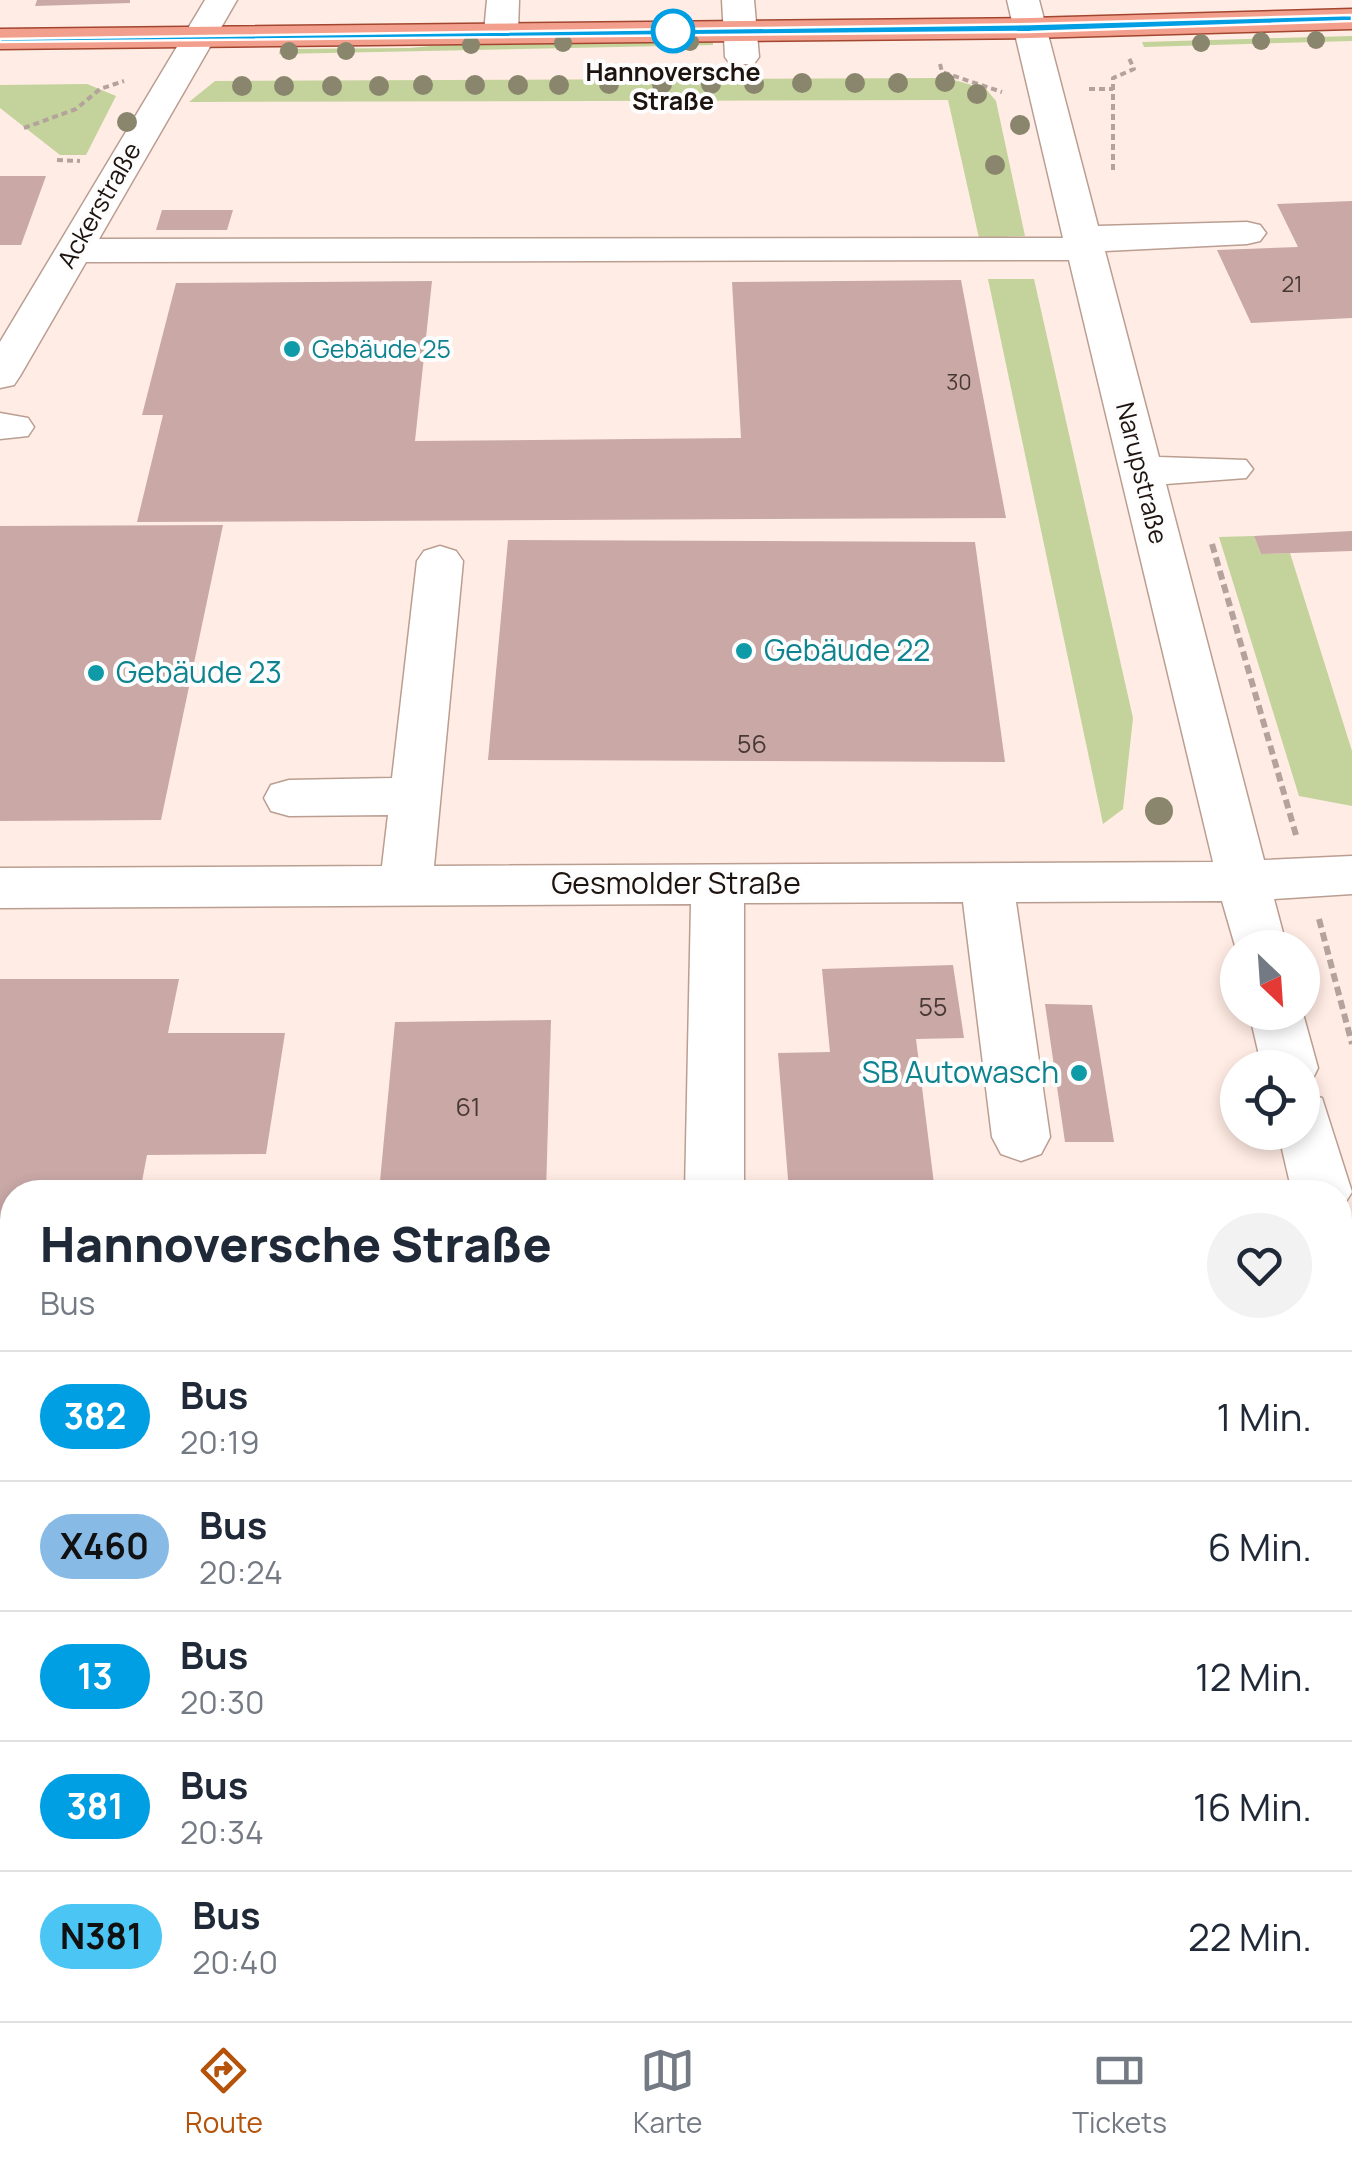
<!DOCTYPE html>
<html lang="de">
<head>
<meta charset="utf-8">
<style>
	:root { --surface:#fff; --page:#f2f2f3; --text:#1f2937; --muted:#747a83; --line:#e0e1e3; --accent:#b45309 }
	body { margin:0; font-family:Manrope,sans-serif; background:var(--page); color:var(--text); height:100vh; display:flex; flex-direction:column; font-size:38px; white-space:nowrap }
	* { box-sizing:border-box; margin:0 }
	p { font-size:32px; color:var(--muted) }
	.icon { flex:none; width:55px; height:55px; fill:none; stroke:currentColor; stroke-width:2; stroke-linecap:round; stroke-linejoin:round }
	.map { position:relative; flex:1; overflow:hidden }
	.drawer { position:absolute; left:0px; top:1180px; width:1352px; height:842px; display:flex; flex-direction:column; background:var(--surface); border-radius:40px 40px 0 0; box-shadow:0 5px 15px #0003 }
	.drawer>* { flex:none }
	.badge { padding:0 20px; border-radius:32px; font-size:35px; line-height:65px }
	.needle { width:65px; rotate:155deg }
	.tools { position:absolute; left:1220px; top:930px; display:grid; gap:20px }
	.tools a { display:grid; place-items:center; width:100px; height:100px; border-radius:50%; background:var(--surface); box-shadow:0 5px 15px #0003; font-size:50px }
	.map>.badge { position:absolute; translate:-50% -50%; box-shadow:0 0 0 5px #fff }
	.round { display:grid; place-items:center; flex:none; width:105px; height:105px; border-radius:52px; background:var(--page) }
	.headline { display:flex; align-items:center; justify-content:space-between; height:170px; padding:0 40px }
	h1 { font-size:48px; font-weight:800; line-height:75px }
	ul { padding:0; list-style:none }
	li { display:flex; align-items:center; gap:30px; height:130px; padding:0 40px; border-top:2px solid var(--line) }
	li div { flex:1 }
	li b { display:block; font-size:38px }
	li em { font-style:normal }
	li .badge { min-width:110px; font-weight:700; text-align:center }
	.tab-bar { display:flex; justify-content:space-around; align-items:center; height:140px; border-top:2px solid var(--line); background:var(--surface); font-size:28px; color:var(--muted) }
	.tab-bar a { display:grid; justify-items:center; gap:5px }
	.tab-bar .active { color:var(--accent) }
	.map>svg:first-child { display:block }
</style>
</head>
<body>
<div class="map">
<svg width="1352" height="2021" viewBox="0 0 1352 2021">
	<rect width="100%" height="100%" fill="#ffece4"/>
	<g fill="#c4d29b">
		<polygon points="1352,36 1352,41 1144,47 1142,42"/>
		<polygon points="713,39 713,45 279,54 280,49 409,48 486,41"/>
		<polygon points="947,78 986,89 996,101 1025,236 979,238 948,100 189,102 215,81"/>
		<polygon points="87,84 116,96 86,155 60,155 0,108 0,85"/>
		<polygon points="988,279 1034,279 1133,718 1123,809 1103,824"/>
		<polygon points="1254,536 1261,554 1290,553 1352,751 1352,806 1299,796 1219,537"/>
	</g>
	<g fill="#c9a8a6">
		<polygon points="37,0 130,0 130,3 35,6"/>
		<polygon points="0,176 46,176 21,245 0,245"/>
		<polygon points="1352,201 1352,318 1251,323 1217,250 1298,247 1277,204"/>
		<polygon points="162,210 233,210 227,230 156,230"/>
		<polygon points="961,280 1006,518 137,522 163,415 142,415 176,283 432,281 415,441 741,438 732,282"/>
		<polygon points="223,525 161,820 0,821 0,526"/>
		<polygon points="1352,531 1352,551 1261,554 1254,536"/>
		<polygon points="508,540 975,542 1005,762 488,760"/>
		<polygon points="953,965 964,1038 916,1039 935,1192 789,1192 778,1053 830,1052 822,969"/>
		<polygon points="0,979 179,979 168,1033 285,1033 266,1154 147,1155 140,1192 12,1192 12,1556 0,1556"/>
		<polygon points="1045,1004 1092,1005 1114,1142 1065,1142"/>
		<polygon points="551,1020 546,1192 379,1192 395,1022"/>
	</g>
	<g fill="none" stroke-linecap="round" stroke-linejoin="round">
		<defs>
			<g id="minor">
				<polygon points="205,0 237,0 99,239 1063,238 1007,0 1039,0 1098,226 1247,222 1260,225 1266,233 1260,241 1247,244 1105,251 1159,457 1246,460 1253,469 1246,478 1166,484 1264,860 1352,856 1352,894 1274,899 1287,948 1238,948 1238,956 1222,901 1016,902 1050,1137 1041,1154 1021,1161 1001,1154 992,1137 963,902 744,903 744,1192 685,1192 691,904 0,908 0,868 382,866 388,815 289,816 271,811 264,798 271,785 289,780 392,778 417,561 424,551 440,546 456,551 463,561 434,866 1213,862 1069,260 86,262 20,376 14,385 0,388 0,342"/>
				<polygon points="487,0 519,0 518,32 513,39 489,39 484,32"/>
				<polygon points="722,0 754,0 759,57 754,64 730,64 725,57"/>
				<polygon points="0,413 28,418 34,427 28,436 0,439"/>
				<polygon points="1302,1010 1318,1068 1310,1084 1302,1087 1302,1068 1262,1068 1249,1012"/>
				<polygon points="1302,1092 1322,1098 1352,1192 1340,1211 1340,1192 1292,1192 1278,1132 1302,1132"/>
				<polygon points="1340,1236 1352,1240 1352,1336 1340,1332"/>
			</g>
			<polygon id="major" points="1352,9 1352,29 1030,38 0,49 0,29 1030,18"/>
		</defs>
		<use href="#minor" stroke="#bb9e92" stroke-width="3"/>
		<use href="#major" stroke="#a24630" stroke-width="3"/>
		<g stroke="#b3a39c" stroke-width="4" stroke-dasharray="6 4" stroke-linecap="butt">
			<polyline points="940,64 942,72 1002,92"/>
			<polyline points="1089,89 1113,89"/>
			<polyline points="24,128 76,109 100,89 124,81"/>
			<polyline points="57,160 80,161"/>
			<polyline points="1113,170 1113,78 1134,69 1129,58"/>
		</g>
		<g stroke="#b3a39c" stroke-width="6" stroke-dasharray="9 5" stroke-linecap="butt">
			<polyline points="1212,544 1296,835"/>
			<polyline points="1319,919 1352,1044"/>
		</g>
		<use href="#minor" fill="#fff" fill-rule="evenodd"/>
		<use href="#major" fill="#f2a08d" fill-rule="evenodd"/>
	</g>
	<g fill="#8a866e">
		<circle cx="1316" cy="40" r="9"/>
		<circle cx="1261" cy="41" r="9"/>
		<circle cx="690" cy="42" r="9"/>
		<circle cx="563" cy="43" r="9"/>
		<circle cx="1201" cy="43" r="9"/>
		<circle cx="471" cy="45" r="9"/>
		<circle cx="289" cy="51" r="9"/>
		<circle cx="346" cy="51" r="9"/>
		<circle cx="945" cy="82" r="10"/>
		<circle cx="802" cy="83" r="10"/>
		<circle cx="855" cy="83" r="10"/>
		<circle cx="898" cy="83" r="10"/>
		<circle cx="609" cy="84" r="10"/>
		<circle cx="662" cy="84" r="10"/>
		<circle cx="711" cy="84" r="10"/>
		<circle cx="754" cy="84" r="10"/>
		<circle cx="423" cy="85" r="10"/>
		<circle cx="475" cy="85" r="10"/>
		<circle cx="518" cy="85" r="10"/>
		<circle cx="559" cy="85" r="10"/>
		<circle cx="242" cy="86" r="10"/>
		<circle cx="284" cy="86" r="10"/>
		<circle cx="332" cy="86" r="10"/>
		<circle cx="379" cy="86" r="10"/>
		<circle cx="977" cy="94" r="10"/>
		<circle cx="127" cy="122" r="10"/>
		<circle cx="1020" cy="125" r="10"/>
		<circle cx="995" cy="165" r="10"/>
		<circle cx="1159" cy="811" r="14"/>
	</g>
	<polygon fill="#009fe3" stroke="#fff" stroke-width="2.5" points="1352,15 1352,21 1030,32 0,42 0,39 1030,24"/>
	<circle fill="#fff" stroke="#009fe3" stroke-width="5" cx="673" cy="31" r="20"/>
	<g fill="#0f9aa8" stroke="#fdfdfd" stroke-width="4">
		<circle cx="292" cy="349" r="10"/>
		<circle cx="744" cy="651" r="10"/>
		<circle cx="96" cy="673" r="10"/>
		<circle cx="1079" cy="1073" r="10"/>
	</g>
	<g text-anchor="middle" stroke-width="8" stroke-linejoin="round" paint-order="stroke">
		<g font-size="22" fill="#483835">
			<text x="1292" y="292">21</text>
			<text x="959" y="390">30</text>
		</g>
		<g font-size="25" font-weight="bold" fill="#1d130f" stroke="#fdfdfd">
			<text x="673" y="81">Hannoversche<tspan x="673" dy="29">Straße</tspan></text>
		</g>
		<g font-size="25" fill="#1d130f" stroke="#fdfdfd">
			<text transform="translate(99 205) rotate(-60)" y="9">Ackerstraße</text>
			<text transform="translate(1142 473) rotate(76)" y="9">Narupstraße</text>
		</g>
		<g font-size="25" fill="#0d838f" stroke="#fdfdfd" text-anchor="start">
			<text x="312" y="358">Gebäude 25</text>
		</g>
		<g font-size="25" fill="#483835">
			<text x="752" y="753">56</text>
			<text x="933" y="1016">55</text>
			<text x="468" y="1116">61</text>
		</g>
		<g font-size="30" fill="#0d838f" stroke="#fdfdfd" text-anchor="start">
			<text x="764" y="661">Gebäude 22</text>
			<text x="116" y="683">Gebäude 23</text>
			<text x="1059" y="1083" text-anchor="end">SB Autowasch</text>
		</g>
		<g font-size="30" fill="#1d130f" stroke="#fdfdfd">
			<text x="676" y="894">Gesmolder Straße</text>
		</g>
	</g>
</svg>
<div class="tools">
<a><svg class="needle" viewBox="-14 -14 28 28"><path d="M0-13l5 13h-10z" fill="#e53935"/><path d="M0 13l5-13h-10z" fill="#747a83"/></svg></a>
<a><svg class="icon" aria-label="locate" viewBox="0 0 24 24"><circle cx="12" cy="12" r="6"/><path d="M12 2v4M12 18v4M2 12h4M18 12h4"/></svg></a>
</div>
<section class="drawer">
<div class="headline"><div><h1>Hannoversche Straße</h1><p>Bus</p></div><a class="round"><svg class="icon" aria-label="heart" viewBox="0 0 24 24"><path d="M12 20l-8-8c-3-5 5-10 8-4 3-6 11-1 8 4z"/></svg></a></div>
<ul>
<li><span class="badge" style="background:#009fe3;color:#fff">382</span><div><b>Bus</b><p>20:19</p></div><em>1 Min.</em></li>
<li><span class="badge" style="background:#87bbe6;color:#111">X460</span><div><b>Bus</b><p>20:24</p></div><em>6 Min.</em></li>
<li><span class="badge" style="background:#009ee3;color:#fff">13</span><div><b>Bus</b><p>20:30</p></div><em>12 Min.</em></li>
<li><span class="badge" style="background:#009fe3;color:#fff">381</span><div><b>Bus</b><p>20:34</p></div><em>16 Min.</em></li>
<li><span class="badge" style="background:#4ac5f4;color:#111">N381</span><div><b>Bus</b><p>20:40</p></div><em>22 Min.</em></li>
</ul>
</section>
</div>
<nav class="tab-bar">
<a class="active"><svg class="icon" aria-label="directions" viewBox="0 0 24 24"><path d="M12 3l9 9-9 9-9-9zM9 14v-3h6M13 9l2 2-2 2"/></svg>Route</a>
<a><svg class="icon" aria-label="map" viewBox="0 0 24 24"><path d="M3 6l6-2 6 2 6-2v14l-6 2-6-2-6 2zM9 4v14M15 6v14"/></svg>Karte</a>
<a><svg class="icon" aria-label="tickets" viewBox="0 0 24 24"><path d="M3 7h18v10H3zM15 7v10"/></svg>Tickets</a>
</nav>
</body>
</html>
